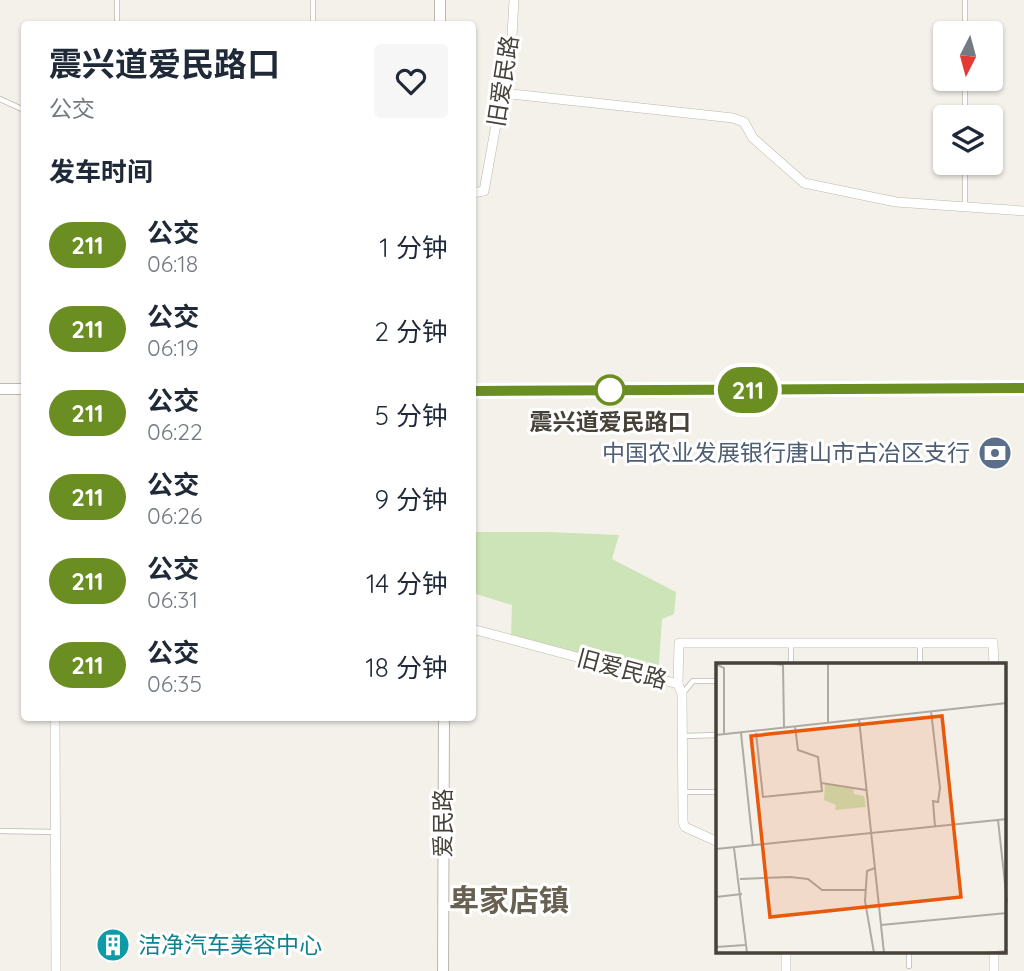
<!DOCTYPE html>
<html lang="zh">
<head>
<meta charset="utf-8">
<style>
	:root { --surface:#fff; --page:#f6f6f7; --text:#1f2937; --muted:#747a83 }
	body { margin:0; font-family:Quicksand,"Noto Sans SC",sans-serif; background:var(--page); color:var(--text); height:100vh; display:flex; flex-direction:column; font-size:26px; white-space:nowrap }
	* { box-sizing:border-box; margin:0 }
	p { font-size:23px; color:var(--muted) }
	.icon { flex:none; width:38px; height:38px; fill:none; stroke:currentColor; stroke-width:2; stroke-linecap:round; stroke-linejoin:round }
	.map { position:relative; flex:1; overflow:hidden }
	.sheet { position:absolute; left:21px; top:21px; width:455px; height:700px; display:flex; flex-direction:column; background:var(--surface); border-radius:7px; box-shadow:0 2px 5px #0004 }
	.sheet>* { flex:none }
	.badge { padding:0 14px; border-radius:23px; font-size:24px; line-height:46px }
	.needle { width:46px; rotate:186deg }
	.tools { position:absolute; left:933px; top:21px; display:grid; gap:14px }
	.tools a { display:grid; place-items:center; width:70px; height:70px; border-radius:7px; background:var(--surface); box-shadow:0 2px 5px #0004; font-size:35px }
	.map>.badge { position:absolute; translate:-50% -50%; box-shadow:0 0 0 4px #fff }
	h2 { padding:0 28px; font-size:26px; line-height:63px }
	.round { display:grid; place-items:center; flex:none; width:74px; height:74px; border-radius:7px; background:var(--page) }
	.headline { display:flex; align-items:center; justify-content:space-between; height:119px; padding:0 28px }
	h1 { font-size:33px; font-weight:700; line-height:52px }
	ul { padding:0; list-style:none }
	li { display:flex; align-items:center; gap:21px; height:84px; padding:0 28px }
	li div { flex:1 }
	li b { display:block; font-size:26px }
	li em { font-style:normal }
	li .badge { min-width:77px; font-weight:700; text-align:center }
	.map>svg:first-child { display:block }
</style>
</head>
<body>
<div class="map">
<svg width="1024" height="971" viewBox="0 0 1024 971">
	<rect width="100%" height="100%" fill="#f3f1ea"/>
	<polygon fill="#cde3b8" points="472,532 547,532 619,535 612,559 676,592 674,614 662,619 658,677 511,639 512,605 473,593"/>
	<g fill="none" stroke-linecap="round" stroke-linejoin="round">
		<defs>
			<g id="service">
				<polyline points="117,0 117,24"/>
				<polyline points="965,0 965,33"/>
				<polyline points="313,24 313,0"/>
				<polyline points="965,79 965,117"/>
				<polyline points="0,99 24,110"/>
				<polyline points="965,163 965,206"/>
				<polyline points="791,665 791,645"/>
				<polyline points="920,665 920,645"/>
				<polyline points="683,693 693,681 718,681"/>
				<polyline points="684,736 718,735"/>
				<polyline points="684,792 718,792"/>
				<polyline points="0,831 56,832"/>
				<polyline points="909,966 909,952"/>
			</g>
			<g id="minor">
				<polyline points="502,93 733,118 744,122 753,138 804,183 896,202 1024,211"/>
				<polyline points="472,193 484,191 512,36 514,0"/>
				<polyline points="472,629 678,684 682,694 683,822 685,827 718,842"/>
				<polyline points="678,684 679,643 993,643 994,665"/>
				<polyline points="55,718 56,971"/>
				<polyline points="994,952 994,971"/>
				<polyline points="786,971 786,952"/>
			</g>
			<g id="tertiary">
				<polyline points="440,24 440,0"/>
				<polyline points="0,389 24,389"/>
				<polyline points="472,391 1024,388"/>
				<polyline points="443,971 444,718"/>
			</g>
		</defs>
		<use href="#service" stroke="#beb9ae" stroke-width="6"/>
		<use href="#minor" stroke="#beb9ae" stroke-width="10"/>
		<use href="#tertiary" stroke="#beb9ae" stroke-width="12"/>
		<use href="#service" stroke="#fff" stroke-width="4.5"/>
		<use href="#minor" stroke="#fff" stroke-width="9"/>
		<use href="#tertiary" stroke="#fff" stroke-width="10"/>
	</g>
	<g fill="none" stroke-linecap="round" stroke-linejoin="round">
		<defs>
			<polyline id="line" points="472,391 1024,388"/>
		</defs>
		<use href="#line" stroke="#fff" stroke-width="16"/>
		<use href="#line" stroke="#6b8e23" stroke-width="10"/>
	</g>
	<defs>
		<symbol id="bank-disc" viewBox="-11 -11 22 22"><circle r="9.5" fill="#5c6f8a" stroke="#fff"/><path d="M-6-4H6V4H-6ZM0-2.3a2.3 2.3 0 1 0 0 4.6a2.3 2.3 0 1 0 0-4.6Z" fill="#fff"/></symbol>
		<symbol id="building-disc" viewBox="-11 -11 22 22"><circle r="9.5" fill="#0f9aa8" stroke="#fff"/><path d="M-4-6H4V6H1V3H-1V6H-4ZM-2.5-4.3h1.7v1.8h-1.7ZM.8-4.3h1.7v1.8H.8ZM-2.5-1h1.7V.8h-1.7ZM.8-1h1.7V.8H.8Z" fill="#fff"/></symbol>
	</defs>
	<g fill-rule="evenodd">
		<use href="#bank-disc" x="976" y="434" width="38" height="38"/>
		<use href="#building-disc" x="94" y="926" width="38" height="38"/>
	</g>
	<circle fill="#fff" stroke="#6b8e23" stroke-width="3.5" cx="610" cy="390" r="14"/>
	<g text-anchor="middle" stroke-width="6" stroke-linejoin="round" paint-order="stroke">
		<g font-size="23" fill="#474239" stroke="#fff">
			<text transform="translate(503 81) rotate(-81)" y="8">旧爱民路</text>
			<text transform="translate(622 669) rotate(15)" y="8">旧爱民路</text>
			<text transform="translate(443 823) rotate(-90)" y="8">爱民路</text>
		</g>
		<g font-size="23" font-weight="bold" fill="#474239" stroke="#fff">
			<text x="610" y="430">震兴道爱民路口</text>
		</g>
		<g font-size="23" fill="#4e5e75" stroke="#fff" text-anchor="end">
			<text x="970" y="461">中国农业发展银行唐山市古冶区支行</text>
		</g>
		<g font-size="23" fill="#0d838f" stroke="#fff" text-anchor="start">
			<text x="138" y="953">洁净汽车美容中心</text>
		</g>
		<g font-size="30" font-weight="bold" fill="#686151" stroke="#fff">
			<text x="509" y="911">卑家店镇</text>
		</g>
	</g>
	<g transform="translate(716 663)">
		<rect width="290" height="290" fill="#f3f1ea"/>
		<path d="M 109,121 L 137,125 L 138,131 L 148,133 L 150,144 L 119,147 L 120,142 L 108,137 Z" fill="#cde3b8"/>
		<path fill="none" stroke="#aeaba3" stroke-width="2" d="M 54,0 L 67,2 L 68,64M 112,0 L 112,59M 0,1 L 8,5 L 8,70M 215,48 L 224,125 L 222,139 L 217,138 L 219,164M 143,56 L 168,290M 79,63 L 82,87 L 102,94 L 105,120 L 150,127M 25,70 L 37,183M 40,70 L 47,134 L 106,128 L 105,120M 0,72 L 291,40M 282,157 L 291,239M 18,185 L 31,290M 0,186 L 291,156M 24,216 L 74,214 L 92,216 L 106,227 L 150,227M 0,234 L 26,231M 165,262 L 291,250M 0,284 L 29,282M 158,290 L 149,238 L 151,208 L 159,205M 268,290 L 291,288"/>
		<path fill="#e8590c" fill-opacity="0.15" stroke="#e8590c" stroke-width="3.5" d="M 226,53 L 245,234 L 54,254 L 35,73 Z"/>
		<rect width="290" height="290" fill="none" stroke="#474239" stroke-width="3.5"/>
	</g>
</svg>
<div class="tools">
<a><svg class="needle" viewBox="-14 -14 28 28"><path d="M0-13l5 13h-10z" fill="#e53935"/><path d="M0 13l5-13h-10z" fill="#747a83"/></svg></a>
<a><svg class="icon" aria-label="layers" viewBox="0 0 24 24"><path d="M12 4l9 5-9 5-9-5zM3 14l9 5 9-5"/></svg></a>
</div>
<b class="badge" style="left:748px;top:390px;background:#6b8e23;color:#fff">211</b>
<section class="sheet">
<div class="headline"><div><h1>震兴道爱民路口</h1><p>公交</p></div><a class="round"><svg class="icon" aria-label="heart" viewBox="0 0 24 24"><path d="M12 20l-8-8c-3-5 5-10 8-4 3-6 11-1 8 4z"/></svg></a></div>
<h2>发车时间</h2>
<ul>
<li><span class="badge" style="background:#6b8e23;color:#fff">211</span><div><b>公交</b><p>06:18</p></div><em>1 分钟</em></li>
<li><span class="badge" style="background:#6b8e23;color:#fff">211</span><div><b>公交</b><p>06:19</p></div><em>2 分钟</em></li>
<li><span class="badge" style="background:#6b8e23;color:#fff">211</span><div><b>公交</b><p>06:22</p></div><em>5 分钟</em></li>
<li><span class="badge" style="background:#6b8e23;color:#fff">211</span><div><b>公交</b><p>06:26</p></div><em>9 分钟</em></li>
<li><span class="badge" style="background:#6b8e23;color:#fff">211</span><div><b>公交</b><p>06:31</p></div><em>14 分钟</em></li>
<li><span class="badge" style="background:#6b8e23;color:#fff">211</span><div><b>公交</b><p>06:35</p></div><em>18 分钟</em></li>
</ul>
</section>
</div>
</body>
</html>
